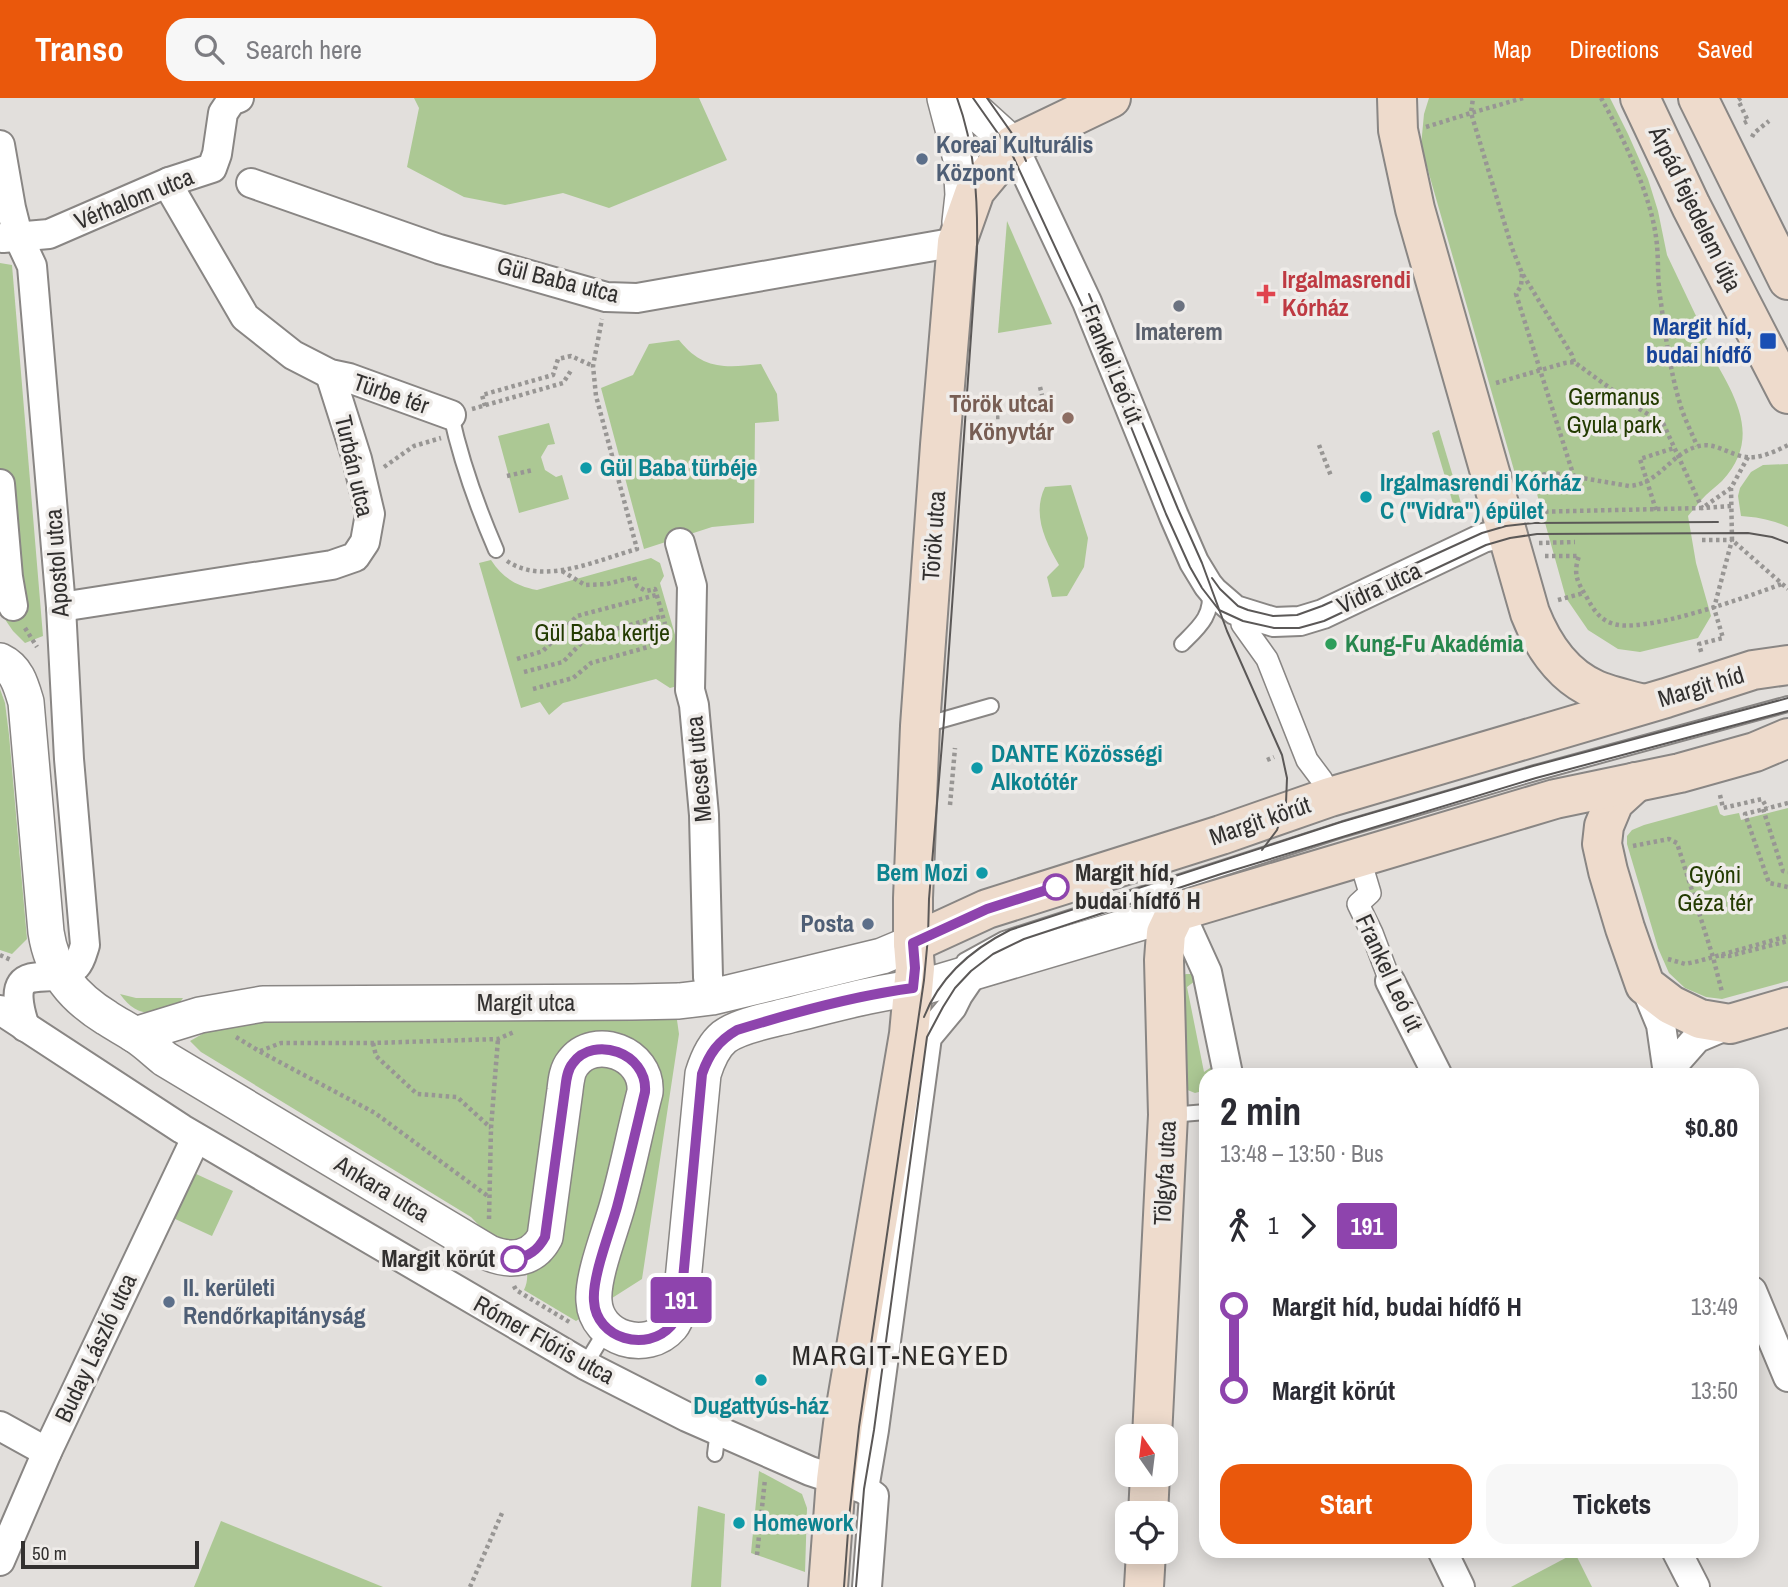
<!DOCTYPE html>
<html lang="en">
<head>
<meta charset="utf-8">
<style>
	:root { --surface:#fff; --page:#f7f7f7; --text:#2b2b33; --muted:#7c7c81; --accent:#ea580c }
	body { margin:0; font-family:"Archivo Narrow",sans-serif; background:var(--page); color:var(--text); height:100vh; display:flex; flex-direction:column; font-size:26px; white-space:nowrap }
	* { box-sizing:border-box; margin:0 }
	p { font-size:23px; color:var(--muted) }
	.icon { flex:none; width:38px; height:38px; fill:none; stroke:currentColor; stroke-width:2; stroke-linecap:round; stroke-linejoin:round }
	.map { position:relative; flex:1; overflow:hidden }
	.sheet { position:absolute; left:1199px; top:970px; width:560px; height:490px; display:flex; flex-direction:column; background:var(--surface); border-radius:21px; box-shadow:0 4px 18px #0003 }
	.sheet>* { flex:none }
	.badge { padding:0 14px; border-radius:5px; font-size:24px; line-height:46px }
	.needle { width:46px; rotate:346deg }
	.fabs { position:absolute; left:1115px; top:1326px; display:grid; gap:14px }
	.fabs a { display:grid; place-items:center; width:63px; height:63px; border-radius:14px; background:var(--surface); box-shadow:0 4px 18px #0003; font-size:35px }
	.scale { position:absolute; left:21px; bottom:18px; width:178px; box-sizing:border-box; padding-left:7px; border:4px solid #32302f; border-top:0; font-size:19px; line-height:24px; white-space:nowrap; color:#32302f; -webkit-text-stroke:5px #efece9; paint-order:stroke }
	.map>.badge { position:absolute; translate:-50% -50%; box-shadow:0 0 0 4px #fff }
	.legs { display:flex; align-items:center; gap:10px; height:77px; padding:0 21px; font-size:23px }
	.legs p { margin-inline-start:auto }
	.summary { display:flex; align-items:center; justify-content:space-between; height:119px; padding:0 21px }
	h1 { font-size:38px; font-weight:700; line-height:52px }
	.cta { display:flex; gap:14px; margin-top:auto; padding:14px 21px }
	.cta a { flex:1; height:80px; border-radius:21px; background:var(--accent); color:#fff; font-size:28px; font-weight:700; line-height:80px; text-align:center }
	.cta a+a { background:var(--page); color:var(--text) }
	ul { padding:0 21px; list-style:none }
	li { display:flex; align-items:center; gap:24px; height:84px; font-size:26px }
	li i { display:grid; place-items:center; width:10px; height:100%; margin:0 9px; background:currentColor }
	li i::after { content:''; width:18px; height:18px; margin:-9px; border:5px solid; border-radius:50%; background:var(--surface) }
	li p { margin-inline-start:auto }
	li:first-child i { background:linear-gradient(#0000 50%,currentColor 0) }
	li:last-child i { background:linear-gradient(currentColor 50%,#0000 0) }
	header { display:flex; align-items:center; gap:42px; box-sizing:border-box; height:98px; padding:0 35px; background:var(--accent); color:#fff }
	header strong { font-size:33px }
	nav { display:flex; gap:38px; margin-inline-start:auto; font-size:24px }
	.search { width:490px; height:63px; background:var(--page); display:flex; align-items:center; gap:18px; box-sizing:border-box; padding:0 24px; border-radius:21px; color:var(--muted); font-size:26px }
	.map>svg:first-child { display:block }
</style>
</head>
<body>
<header>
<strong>Transo</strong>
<div class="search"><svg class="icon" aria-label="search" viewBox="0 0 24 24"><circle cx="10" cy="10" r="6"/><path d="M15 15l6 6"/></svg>Search here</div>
<nav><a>Map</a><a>Directions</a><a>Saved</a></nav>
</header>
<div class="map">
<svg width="1788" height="1489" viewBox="0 0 1788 1489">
	<rect width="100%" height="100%" fill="#e2dfdc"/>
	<g fill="#acc894">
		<polygon points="414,0 699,0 727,62 609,110 563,95 505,107 464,99 407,69 419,10"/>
		<path d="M 1429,0 L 1610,0 L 1628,36 L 1648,81 L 1658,113 L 1667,157 L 1707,241 L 1704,243 C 1728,289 1767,335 1722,383 C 1717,388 1711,392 1706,397 C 1699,404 1694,411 1688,418 L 1696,465 L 1711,518 L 1698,540 L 1640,554 L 1618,551 L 1588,532 L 1566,500 L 1537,396 L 1518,386 L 1421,48 L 1424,16 Z"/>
		<polygon points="1007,123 1052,226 998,235"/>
		<polygon points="0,165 12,167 43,538 25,545 13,533 0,514"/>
		<path d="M 679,242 C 703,272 725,270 761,266 L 777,296 L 779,323 L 755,325 L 754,425 L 712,429 L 644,451 L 601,290 L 633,277 L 649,246 Z"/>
		<polygon points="549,325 555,346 548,347 541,359 545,372 556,379 562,377 569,401 519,415 498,338"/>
		<polygon points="1439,332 1464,415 1457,419 1432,335"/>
		<path d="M 1788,366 L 1788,429 C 1772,422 1758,419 1741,418 L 1738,398 L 1740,390 L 1751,374 L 1763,367 Z"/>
		<path d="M 1071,387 L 1088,440 L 1084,469 L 1067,498 L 1052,499 L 1047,479 L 1059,467 C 1045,443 1032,416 1045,389 Z"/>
		<path d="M 651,460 L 660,465 L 664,478 L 660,485 L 689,585 L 670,590 L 656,581 L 563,605 L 549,617 L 540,604 L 521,610 L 479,465 L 491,462 C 503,480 516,488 537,492 Z"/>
		<polygon points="0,591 5,605 9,637 27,841 12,856 0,852"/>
		<polygon points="1717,707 1720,716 1724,718 1739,715 1741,722 1788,710 1788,883 1722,901 1706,899 1685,890 1669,875 1658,850 1627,746 1627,738 1632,732 1644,727"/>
		<polygon points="1186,876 1195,876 1199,880 1187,889 1204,974 1216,966 1218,976 1206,976 1206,992 1195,995 1185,991 1179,879"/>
		<path d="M 120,896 L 136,900 L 183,900 L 176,910 C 151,917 136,919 120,896 Z"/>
		<path d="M 676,915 L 679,936 L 642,1181 L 576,1223 L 524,1192 C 533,1173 521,1158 513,1141 L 493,1142 L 471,1119 L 201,954 L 190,943 L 220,926 L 249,919 Z"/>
		<polygon points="194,1075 233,1093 212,1138 173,1120"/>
		<polygon points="759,1373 802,1396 807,1410 805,1474 751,1455"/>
		<polygon points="698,1408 725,1416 721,1489 691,1489"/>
		<polygon points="221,1423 383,1489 194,1489"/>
		<polygon points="1575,1455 1592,1489 1511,1489"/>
	</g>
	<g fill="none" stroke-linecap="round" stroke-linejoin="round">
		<defs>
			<g id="service">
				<path d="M 451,317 C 461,363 477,408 496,452"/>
				<path d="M 1182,546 C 1199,529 1214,517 1209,491"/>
				<polyline points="921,628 991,608"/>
				<polyline points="964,863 1004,841 1344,731 1535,675 1788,606"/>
				<polyline points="1170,1017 1206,1014"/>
				<polyline points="585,1267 607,1231"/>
				<polyline points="715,1356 718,1332"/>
			</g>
			<g id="pedestrian">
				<polyline points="1242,526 1267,561 1307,662 1322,682"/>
				<polyline points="1364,775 1370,795 1358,806 1372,835 1390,883"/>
			</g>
			<g id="minor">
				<path d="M 0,47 L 11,110 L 18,138 L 32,168 L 61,509 L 69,661 L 85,847 C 83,853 81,863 76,868 C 54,894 0,853 25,929"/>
				<polyline points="1013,47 1087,204 1174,418 1194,464 1208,487 1213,493 1235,512 1274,524 1300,523 1323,516 1483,440 1508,434"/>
				<polyline points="169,84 174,97 245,219 293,257 330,276 349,280 451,317"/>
				<polyline points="251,85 439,151 606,199 637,200 957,144"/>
				<polyline points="3,140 49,136 169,84 212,70 217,56 223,15 231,3 239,0"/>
				<polyline points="0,386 8,479 13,508"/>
				<polyline points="680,445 692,488 690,592 694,607 704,717 708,879 712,899"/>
				<polyline points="61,509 332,467 355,459 365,444 370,416 357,361 330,276"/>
				<polyline points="1176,814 1187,830 1207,874 1228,976"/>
				<polyline points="1390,883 1437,976"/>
				<polyline points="1645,888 1661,927 1668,976"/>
				<polyline points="0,912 182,1031 585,1267 687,1319 810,1373 864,1391 874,1398 867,1489"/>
				<polyline points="1667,974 1697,940 1730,926"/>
				<polyline points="1752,1193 1788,1279"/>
				<polyline points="0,1328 47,1354"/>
				<polyline points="864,1391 874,1332 927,939 952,909 958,897 975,872"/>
				<polyline points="1442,1452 1460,1489"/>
				<polyline points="1676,1452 1695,1489"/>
				<polyline points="0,1463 47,1354 196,1040"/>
			</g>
			<g id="tertiary">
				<polyline points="945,0 961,61 963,97 960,124"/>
				<polyline points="961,0 1013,47"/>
				<path d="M 0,563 C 17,571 21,587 26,604 L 46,834 C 52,874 73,899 107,920 C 116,926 126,931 135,937 C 146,944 155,953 165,961 L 489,1155 C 511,1164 533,1162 545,1139 L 565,992 C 566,983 567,972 573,965 C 594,936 648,955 645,994 C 635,1032 628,1071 617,1109 C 610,1134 592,1179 594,1203 C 596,1241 647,1256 671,1228 C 677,1221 678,1212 681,1203 L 703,976 C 707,963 713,948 724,939 C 740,927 771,922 790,917 C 835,906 877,894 923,889 L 1176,814"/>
				<polyline points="135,937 200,917 263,906 632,904 679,903 712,899 882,858 913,845"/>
			</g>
			<g id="secondary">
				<path d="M 1397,0 L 1398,32 L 1415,111 L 1530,515 C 1543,548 1563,578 1596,592 C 1611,598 1628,602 1644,606"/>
				<polyline points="1640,0 1691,108 1788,296"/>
				<polyline points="1698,0 1788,182"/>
				<polyline points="1636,684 1614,704 1604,728 1602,746 1608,773 1625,830 1645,887 1671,907 1700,921 1730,926 1788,909"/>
				<polyline points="913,845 987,811 1221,737 1330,699 1666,600 1753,572 1788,567"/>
				<polyline points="1152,1339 1168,1017 1164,862 1166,835 1176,814 1555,701 1680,675 1755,654 1788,640"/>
				<polyline points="1148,1416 1150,1377"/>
				<polyline points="828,1489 836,1382 843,1326 909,936 915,870 913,845 913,800 920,628 940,347 957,144 975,93 1013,47 1111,0"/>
				<polyline points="1144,1489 1146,1454"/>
			</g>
		</defs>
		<use href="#service" stroke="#898684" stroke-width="18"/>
		<use href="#pedestrian" stroke="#898684" stroke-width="24"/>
		<use href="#minor" stroke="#898684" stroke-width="32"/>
		<use href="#tertiary" stroke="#898684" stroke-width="38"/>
		<use href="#secondary" stroke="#898684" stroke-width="42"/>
		<g stroke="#989694" stroke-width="4.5" stroke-dasharray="3.5 3.5" stroke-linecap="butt">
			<polyline points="1523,0 1471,15 1512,150 1522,175 1572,257 1574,264"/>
			<path d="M 1601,0 C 1623,39 1650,95 1656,139 C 1659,159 1657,179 1660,198 C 1665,234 1670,274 1681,309 C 1685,322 1692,335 1697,348"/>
			<polyline points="1741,0 1738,2 1748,23 1744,25"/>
			<polyline points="1426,29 1471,15 1473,0"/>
			<polyline points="1752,39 1754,35 1769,23"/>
			<polyline points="1522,176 1521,188 1516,196 1574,379"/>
			<polyline points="1496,285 1565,265 1574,264 1636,309 1663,325 1702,410 1731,408"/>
			<polyline points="1040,289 1042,297"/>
			<polyline points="485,308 482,297 553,277 558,261 571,258 593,268"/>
			<polyline points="472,311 563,285 572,271"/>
			<polyline points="996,319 1000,319"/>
			<polyline points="1319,347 1331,378"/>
			<polyline points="1748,359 1731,390 1732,442 1788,491"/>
			<polyline points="384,369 414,348 441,340"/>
			<polyline points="507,378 533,372"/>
			<path d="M 1527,390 C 1532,379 1542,376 1553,375 L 1629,388 C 1660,386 1670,355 1699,348 C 1715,344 1730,357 1746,359 C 1760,361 1776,353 1788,347"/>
			<polyline points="1656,412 1640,361 1674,350"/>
			<polyline points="1531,414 1702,410 1731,390"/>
			<polyline points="1702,442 1732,442 1714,510 1723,540 1699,546 1702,557"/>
			<polyline points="1539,445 1575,444"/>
			<path d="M 1545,458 L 1579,458 C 1573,476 1577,483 1586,498 C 1592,509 1598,520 1611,525 C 1640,538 1749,498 1782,486"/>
			<path d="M 507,463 C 544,488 597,462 637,451 L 596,298 L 593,268 L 602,221"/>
			<polyline points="562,473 585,487 607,486 634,479 637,488 646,493 655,491 665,526"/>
			<polyline points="1558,502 1584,495"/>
			<polyline points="25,530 37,549"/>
			<polyline points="517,561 543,553 577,518 656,497"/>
			<polyline points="524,574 563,564 587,539 662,518"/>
			<polyline points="533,591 573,580 591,565 666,544"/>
			<polyline points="1267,662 1274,659"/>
			<polyline points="1720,697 1723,710 1762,701 1767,710"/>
			<polyline points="1788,705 1745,716 1769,785 1788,789"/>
			<polyline points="950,707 955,650"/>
			<polyline points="1763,711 1783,773 1788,774"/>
			<polyline points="1633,748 1669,741 1677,745 1713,859 1722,894"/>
			<polyline points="0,857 11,862"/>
			<polyline points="1721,858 1729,858 1788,843"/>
			<polyline points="1668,861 1685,866 1699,863 1788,838"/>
			<polyline points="236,939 259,953 375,1015 489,1099"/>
			<polyline points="373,945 376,958 417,996 457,999 491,1030"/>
			<polyline points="260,953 281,945 373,945 498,941 514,934"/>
			<polyline points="489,1121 491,1030 498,941"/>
			<polyline points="514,1188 516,1192 571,1225"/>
			<polyline points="757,1457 765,1381"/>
			<polyline points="470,1489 502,1415"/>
		</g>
		<use href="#service" stroke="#fff" stroke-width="14"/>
		<use href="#pedestrian" stroke="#fff" stroke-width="21"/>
		<use href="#minor" stroke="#fff" stroke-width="28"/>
		<use href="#tertiary" stroke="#fff" stroke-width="35"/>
		<use href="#secondary" stroke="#eedbcc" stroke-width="38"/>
		<g stroke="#5b5857" stroke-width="2">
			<polyline points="973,0 1011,54 1082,207 1166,416 1190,469 1202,490 1219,512 1243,523 1274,530 1299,530 1324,523 1486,447 1510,440 1537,436 1748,435 1772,439 1788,445"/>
			<polyline points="987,0 1018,44 1026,63"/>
			<polyline points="1089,196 1178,411 1202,465 1227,533 1282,657 1287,680 1286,705 1277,732 1262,752"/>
			<polyline points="1212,480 1220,491 1238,508 1248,512 1273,518 1297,517 1322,508 1482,435 1506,428 1534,425 1718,424"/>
			<path d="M 924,919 C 940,878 972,851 1010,832 L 1341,724 L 1533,668 L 1788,600"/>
			<path d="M 844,1489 L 849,1420 L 859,1329 L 924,882 L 928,839 L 929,801 L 944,622 L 977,153 C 978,101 975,49 957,0"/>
			<polyline points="856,1489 864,1391 874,1332 927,939 943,909 955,890 971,873 993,856 1024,841 1221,776 1536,680 1788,613"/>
		</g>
	</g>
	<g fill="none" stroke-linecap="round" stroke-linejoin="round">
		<defs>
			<path id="line-1" d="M 514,1161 C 529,1159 538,1152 545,1139 L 565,992 C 566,983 567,972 573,965 C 593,937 648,954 645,994 C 636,1032 627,1071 617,1109 C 610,1134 592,1179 594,1203 C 596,1241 647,1255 671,1228 C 677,1221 678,1212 681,1203 L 702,976 C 709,956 718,943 737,932 C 795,914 853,898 913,890 L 915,870 L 913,845 L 987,811 L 1056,789"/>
		</defs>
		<use href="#line-1" stroke="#fff" stroke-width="16"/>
		<use href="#line-1" stroke="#8e44ad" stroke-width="10"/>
	</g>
	<g fill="#5c6f8a" stroke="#efece9" stroke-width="2.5">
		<circle cx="922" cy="61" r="7"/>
		<circle cx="868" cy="826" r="7"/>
		<circle cx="169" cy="1204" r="7"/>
	</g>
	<path fill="#e0444e" stroke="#efece9" stroke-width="2.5" d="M1262.5 185.5h7v7h7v7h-7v7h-7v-7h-7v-7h7z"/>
	<circle fill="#6b7280" stroke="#efece9" stroke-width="2.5" cx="1179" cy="208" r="7"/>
	<rect fill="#1a4fb4" stroke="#efece9" stroke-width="2.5" x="1759" y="234" width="18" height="18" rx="3.5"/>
	<circle fill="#8d6e63" stroke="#efece9" stroke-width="2.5" cx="1068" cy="320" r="7"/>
	<g fill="#0f9aa8" stroke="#efece9" stroke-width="2.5">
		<circle cx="586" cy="370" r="7"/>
		<circle cx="1366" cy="399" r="7"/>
		<circle cx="977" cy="670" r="7"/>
		<circle cx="982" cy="775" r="7"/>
		<circle cx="761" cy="1282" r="7"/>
		<circle cx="739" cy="1425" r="7"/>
	</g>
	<circle fill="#2e9e5b" stroke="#efece9" stroke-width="2.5" cx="1331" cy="546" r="7"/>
	<g fill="#fff" stroke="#8e44ad" stroke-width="3.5">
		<circle cx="1056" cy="789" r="12"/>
		<circle cx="514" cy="1161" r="12"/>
	</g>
	<g text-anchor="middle" stroke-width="7" stroke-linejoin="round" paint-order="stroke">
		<g font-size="24" font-weight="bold" fill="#4e5e75" stroke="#efece9" text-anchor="start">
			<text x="936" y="55">Koreai Kulturális<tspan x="936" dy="28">Központ</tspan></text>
			<text x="854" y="834" text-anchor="end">Posta</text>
			<text x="183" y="1198">II. kerületi<tspan x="183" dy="28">Rendőrkapitányság</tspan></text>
		</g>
		<g font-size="24" fill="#32302f" stroke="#efece9">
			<text transform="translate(134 101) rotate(-22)" y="8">Vérhalom utca</text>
			<text transform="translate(1695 111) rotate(64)" y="8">Árpád fejedelem útja</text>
			<text transform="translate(558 182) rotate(14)" y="8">Gül Baba utca</text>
			<text transform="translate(1112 266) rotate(68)" y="8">Frankel Leó út</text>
			<text transform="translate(391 296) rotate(19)" y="8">Türbe tér</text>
			<text transform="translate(354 368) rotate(77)" y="8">Turbán utca</text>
			<text transform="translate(934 438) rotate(-86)" y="8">Török utca</text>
			<text transform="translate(57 465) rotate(-94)" y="8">Apostol utca</text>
			<text transform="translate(1379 490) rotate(-25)" y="8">Vidra utca</text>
			<text transform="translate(1701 589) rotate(-17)" y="8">Margit híd</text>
			<text transform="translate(699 671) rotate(-95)" y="8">Mecset utca</text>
			<text transform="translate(1260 723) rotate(-19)" y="8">Margit körút</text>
			<text transform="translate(1389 875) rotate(65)" y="8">Frankel Leó út</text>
			<text x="526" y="913">Margit utca</text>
			<text transform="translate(1165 1075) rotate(-87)" y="8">Tölgyfa utca</text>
			<text transform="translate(382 1091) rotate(31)" y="8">Ankara utca</text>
			<text transform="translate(544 1242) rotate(29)" y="8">Rómer Flóris utca</text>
			<text transform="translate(96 1250) rotate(-65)" y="8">Buday László utca</text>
		</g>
		<g font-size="24" font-weight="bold" fill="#be3a42" stroke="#efece9" text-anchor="start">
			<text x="1282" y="190">Irgalmasrendi<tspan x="1282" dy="28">Kórház</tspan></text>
		</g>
		<g font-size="24" font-weight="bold" fill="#164399" stroke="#efece9" text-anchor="end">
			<text x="1752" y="237">Margit híd,<tspan x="1752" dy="28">budai hídfő</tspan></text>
		</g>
		<g font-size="24" font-weight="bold" fill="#5b616d" stroke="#efece9">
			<text x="1179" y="242">Imaterem</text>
		</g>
		<g font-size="24" fill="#233b01" stroke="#efece9">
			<text x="1614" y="307">Germanus<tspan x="1614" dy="28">Gyula park</tspan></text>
			<text x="602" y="543">Gül Baba kertje</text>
			<text x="1715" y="785">Gyóni<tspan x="1715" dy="28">Géza tér</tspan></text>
		</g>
		<g font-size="24" font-weight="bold" fill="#785e54" stroke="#efece9" text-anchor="end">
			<text x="1054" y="314">Török utcai<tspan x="1054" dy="28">Könyvtár</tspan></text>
		</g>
		<g font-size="24" font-weight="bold" fill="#0d838f" stroke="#efece9" text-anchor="start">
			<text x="600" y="378">Gül Baba türbéje</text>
			<text x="1380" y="393">Irgalmasrendi Kórház<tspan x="1380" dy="28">C ("Vidra") épület</tspan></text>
			<text x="991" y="664">DANTE Közösségi<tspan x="991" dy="28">Alkotótér</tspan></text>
			<text x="968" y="783" text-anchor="end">Bem Mozi</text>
			<text x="761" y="1316" text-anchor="middle">Dugattyús-ház</text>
			<text x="753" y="1433">Homework</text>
		</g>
		<g font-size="24" font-weight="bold" fill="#27864d" stroke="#efece9" text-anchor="start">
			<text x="1345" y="554">Kung-Fu Akadémia</text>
		</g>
		<g font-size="24" font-weight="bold" fill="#32302f" stroke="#efece9" text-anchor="start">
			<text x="1075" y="783">Margit híd,<tspan x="1075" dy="28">budai hídfő H</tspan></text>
			<text x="495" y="1169" text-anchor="end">Margit körút</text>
		</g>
		<g font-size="28" letter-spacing="2" fill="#2c2a28" stroke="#efece9">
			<text x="901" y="1267">MARGIT-NEGYED</text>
		</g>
	</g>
</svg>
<div class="fabs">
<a><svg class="needle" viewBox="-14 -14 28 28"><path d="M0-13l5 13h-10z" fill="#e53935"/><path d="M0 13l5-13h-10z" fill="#7c7c81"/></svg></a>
<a><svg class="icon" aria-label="locate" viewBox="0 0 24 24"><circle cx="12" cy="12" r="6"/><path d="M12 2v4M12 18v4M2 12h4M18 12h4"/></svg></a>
</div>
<div class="scale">50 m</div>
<b class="badge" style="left:681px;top:1202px;background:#8e44ad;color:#fff">191</b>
<section class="sheet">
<div class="summary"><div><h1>2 min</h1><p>13:48 – 13:50 · Bus</p></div><b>$0.80</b></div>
<div class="legs"><svg class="icon" aria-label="walk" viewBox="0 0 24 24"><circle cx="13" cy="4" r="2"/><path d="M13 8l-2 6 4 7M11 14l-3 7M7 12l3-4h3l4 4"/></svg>1<svg class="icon" aria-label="forward" viewBox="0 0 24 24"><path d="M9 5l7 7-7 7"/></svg><b class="badge" style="background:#8e44ad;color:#fff">191</b></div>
<ul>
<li><i style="color:#8e44ad"></i><b>Margit híd, budai hídfő H</b><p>13:49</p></li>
<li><i style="color:#8e44ad"></i><b>Margit körút</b><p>13:50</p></li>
</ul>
<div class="cta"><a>Start</a><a>Tickets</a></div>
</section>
</div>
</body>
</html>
